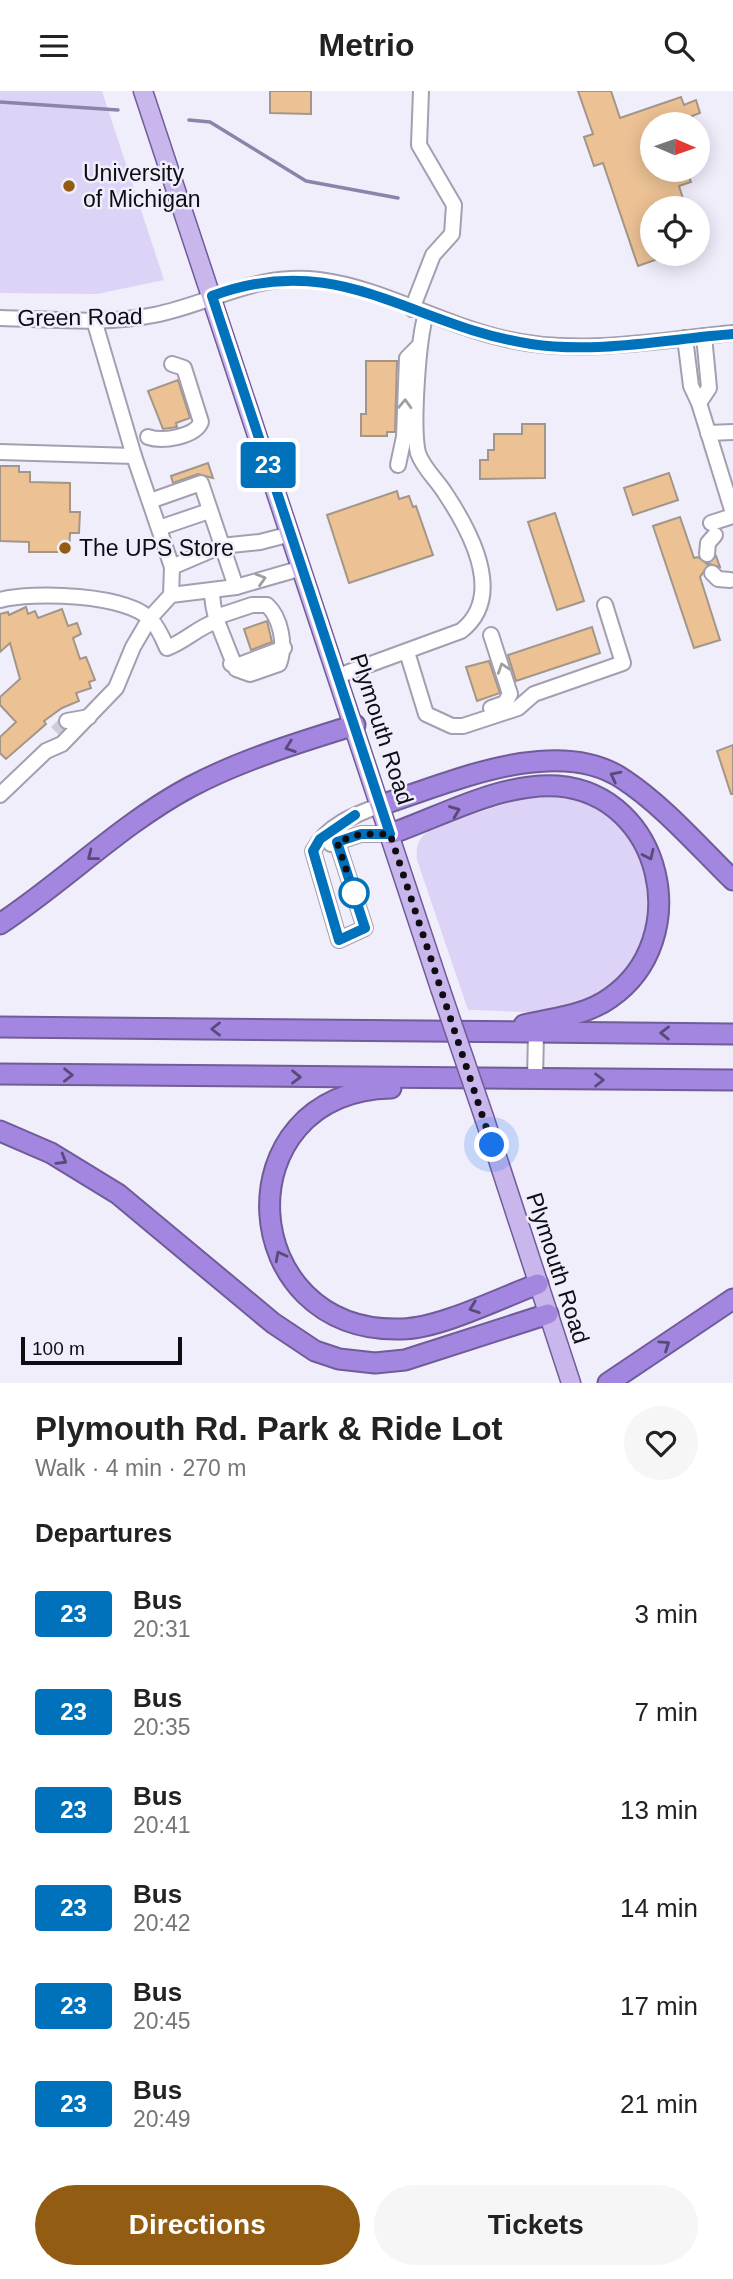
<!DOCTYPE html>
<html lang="en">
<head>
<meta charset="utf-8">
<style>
	:root { --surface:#fff; --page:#f6f6f6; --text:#222; --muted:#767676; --accent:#925d12 }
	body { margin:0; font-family:Helvetica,sans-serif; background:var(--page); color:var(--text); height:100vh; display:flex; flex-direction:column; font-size:26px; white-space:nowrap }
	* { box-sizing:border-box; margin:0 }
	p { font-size:23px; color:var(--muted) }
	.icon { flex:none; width:38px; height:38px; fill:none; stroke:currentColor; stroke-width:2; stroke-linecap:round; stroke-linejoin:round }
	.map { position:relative; height:1292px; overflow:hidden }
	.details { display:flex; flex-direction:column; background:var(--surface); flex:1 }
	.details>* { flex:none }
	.badge { padding:0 14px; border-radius:5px; font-size:24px; line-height:46px }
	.needle { width:46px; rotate:92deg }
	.fabs { position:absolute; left:640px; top:21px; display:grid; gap:14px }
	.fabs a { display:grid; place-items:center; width:70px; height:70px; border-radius:50%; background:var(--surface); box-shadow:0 4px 18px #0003; font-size:35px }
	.scale { position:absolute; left:21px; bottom:18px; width:161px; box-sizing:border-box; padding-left:7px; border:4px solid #0e0d13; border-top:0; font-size:19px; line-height:24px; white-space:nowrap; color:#0e0d13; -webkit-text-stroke:5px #f1eefc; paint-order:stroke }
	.you { position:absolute; width:35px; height:35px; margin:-18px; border:5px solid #fff; border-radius:50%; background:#1a73e8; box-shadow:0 0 0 10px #1a73e833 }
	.map>.badge { position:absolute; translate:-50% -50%; box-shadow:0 0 0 4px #fff }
	h2 { padding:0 35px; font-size:26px; line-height:63px }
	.round { display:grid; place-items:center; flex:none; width:74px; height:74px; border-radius:37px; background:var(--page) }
	.head { display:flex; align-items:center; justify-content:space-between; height:119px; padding:0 35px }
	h1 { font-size:33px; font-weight:700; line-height:52px }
	.button { display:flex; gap:14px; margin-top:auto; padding:14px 35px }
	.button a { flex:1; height:80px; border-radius:42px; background:var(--accent); color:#fff; font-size:28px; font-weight:700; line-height:80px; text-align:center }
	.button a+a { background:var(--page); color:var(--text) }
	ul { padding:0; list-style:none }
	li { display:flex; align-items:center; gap:21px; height:98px; padding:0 35px }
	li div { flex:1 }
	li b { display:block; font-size:26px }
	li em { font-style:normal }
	li .badge { min-width:77px; font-weight:700; text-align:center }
	header { display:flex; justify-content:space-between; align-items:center; height:91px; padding:0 35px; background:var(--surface); font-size:32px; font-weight:700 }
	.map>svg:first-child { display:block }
</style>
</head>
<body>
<header><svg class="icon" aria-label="menu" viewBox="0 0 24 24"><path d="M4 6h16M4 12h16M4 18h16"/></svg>Metrio<svg class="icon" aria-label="search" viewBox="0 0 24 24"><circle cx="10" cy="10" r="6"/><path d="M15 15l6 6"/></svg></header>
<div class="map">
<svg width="733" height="1292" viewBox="0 0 733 1292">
	<rect width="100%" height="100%" fill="#f1eefc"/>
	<g fill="#ddd3f6">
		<polygon points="0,0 102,0 164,189 97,203 0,202"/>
		<path d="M 543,705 C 554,706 569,705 580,709 C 681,744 673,891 570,919 C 550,924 492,919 468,919 L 417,769 C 415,752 421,743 436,735 L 520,708 Z"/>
	</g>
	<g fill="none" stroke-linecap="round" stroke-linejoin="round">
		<g stroke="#8d82aa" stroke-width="3.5">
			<polyline points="0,11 118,19"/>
			<polyline points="189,29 210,31 306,90 398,107"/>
		</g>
	</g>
	<g fill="#ecc294" stroke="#a39688" stroke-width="2">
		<polygon points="270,0 311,0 311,23 270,22"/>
		<polygon points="578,0 611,0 620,27 681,6 684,14 696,9 700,22 692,25 694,33 653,33 652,79 686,79 691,91 679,95 686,117 653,117 653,163 669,164 638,175 603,72 594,75 584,46 593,43"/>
		<polygon points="366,270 397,270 395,341 387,341 387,345 361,345 361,323 366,323"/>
		<polygon points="178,289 190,327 176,332 177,336 163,338 148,300"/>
		<polygon points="522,333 545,333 545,387 480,388 480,369 488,369 488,359 494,359 494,343 522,343"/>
		<polygon points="208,372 213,387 198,383 173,392 171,385"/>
		<polygon points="0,375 19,375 19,381 30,381 30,391 70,392 70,421 80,421 79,442 70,442 69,461 29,461 29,451 0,450"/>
		<polygon points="669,382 678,409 633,424 624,397"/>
		<polygon points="397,400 399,408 409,405 413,416 416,415 433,464 349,492 327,424"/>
		<polygon points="555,422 584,510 557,519 528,431"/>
		<polygon points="680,426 694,467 698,466 707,473 716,465 720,476 709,473 700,486 720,549 694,557 653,435"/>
		<polygon points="26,516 28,523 35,520 38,527 62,518 68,535 77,532 81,543 73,547 80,568 86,566 95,589 89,591 91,597 76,602 79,610 62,617 44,630 46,633 6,668 0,662 0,646 16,631 0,614 0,606 20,588 10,552 0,561 0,523 8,521 9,524"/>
		<polygon points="267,530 272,551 251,559 244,538"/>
		<polygon points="592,536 600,562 516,590 508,564"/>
		<polygon points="489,570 500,602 477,610 466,576"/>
		<polygon points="733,654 733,703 731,703 717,660"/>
	</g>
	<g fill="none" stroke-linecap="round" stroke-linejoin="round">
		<polyline stroke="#cfccd9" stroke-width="14" stroke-dasharray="14 7" stroke-linecap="butt" points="56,641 67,630"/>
		<defs>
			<g id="minor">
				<polyline points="412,218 433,164 452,143 454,114 419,54 421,0"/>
				<path d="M 0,227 C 51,228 104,234 154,224 C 211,213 256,181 319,189 C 383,197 442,234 506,248 C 579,265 659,249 733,242"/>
				<polyline points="94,229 134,365 172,476"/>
				<polyline points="685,247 691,295 699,312 733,422"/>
				<polyline points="699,312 709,297 704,245"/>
				<polyline points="708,342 733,341"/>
				<path d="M 148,346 C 162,351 195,346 201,331 L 184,277 L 172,273"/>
				<polyline points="0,361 134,365"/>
				<polyline points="398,374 404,346 407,267 418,256"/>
				<polyline points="150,410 201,392 236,496"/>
				<polyline points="711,432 733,425"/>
				<polyline points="159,437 209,420"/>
				<polyline points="707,463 708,452 715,444"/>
				<polyline points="712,482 718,488 730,489"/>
				<path d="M 212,500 C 212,511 214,520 217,530 L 236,578 L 250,583 L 279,573 C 286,554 281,527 267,514 L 252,514 L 216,526"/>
				<polyline points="171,504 172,476 221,455 260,451 291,443"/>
				<path d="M 0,509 C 32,500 128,503 151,529 C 158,536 163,548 167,557 C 186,550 198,536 217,530"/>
				<polyline points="491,544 510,603 505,612 491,617"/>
				<polyline points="407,561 426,623 452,635 463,635 518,617 534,603 623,572 605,514"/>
				<polyline points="231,573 239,574 284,557"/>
				<path d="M 338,585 L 461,540 C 506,505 471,441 445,402 C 437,389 423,377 418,362 C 412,337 418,248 426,223"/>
				<polyline points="67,630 89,626"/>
				<polyline points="0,704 46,660 62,653 116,597 133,556 150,527 171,504 236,496 302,477"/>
				<path d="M 337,751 L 365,837 L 339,849 L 313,760 C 327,734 354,724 381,714"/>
				<polyline points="331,753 361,743 390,743"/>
				<polyline points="535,989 536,941"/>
			</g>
			<g id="major">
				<polyline points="143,0 440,897"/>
				<polyline points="485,1029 571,1292"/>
			</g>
			<g id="highway">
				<path d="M 381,714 C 449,692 557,643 623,688 C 664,715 698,755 733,789"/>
				<path d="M 390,743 C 442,725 502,691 558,695 C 663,704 695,848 610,907 C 585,925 552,927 524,934"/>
				<path d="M 0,833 C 65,790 121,733 190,696 C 241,669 300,651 355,634"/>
				<polyline points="0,936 733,943"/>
				<polyline points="0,983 733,989"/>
				<path d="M 391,997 C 221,1001 234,1244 402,1238 C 441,1237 500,1207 538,1193"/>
				<polyline points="0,1040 51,1062 118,1103 273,1232 315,1260 339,1268 375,1272 405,1269 548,1223"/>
				<polyline points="608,1292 733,1208"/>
			</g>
		</defs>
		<use href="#minor" stroke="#a39fb0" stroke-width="18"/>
		<use href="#major" stroke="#6f5c98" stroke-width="21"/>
		<use href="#highway" stroke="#6f5c98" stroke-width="23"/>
		<use href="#minor" stroke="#fff" stroke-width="14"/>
		<use href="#major" stroke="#c8b6ec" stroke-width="18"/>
		<use href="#highway" stroke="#a386df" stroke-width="19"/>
		<defs>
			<polyline id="major-bridge" points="440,897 485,1029"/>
		</defs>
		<use href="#major-bridge" stroke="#6f5c98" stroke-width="21" stroke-linecap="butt"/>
		<use href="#major-bridge" stroke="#c8b6ec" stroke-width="18"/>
	</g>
	<defs><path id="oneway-chevron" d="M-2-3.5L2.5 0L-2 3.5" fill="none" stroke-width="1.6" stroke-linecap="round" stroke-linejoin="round" transform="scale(1.75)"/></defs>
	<g stroke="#9f9ea1">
		<use href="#oneway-chevron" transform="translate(405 313) rotate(-88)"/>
		<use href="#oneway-chevron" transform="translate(261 488) rotate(-17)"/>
		<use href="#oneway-chevron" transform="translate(503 577) rotate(-109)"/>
	</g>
	<g stroke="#584a79">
		<use href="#oneway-chevron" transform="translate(290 656) rotate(161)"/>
		<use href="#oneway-chevron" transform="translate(615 685) rotate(-153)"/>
		<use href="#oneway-chevron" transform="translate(455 720) rotate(-21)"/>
		<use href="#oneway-chevron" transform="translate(649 764) rotate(65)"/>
		<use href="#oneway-chevron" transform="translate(92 765) rotate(142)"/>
		<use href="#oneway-chevron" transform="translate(216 938) rotate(-180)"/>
		<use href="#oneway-chevron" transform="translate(665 942) rotate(-179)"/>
		<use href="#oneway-chevron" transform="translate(68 984) rotate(1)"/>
		<use href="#oneway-chevron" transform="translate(296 986) rotate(1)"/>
		<use href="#oneway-chevron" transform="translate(599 989)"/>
		<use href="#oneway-chevron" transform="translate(62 1069) rotate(31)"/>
		<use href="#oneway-chevron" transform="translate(280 1165) rotate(-117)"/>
		<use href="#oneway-chevron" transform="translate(474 1217) rotate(160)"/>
		<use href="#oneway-chevron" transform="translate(665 1254) rotate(-34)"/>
	</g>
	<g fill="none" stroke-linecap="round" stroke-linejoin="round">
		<defs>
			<path id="line" d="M 355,724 L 320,748 L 313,760 L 339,849 L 365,837 L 337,751 L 361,743 L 390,743 L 212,205 C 340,157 411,235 531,253 C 596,263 668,248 733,243"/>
		</defs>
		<use href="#line" stroke="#fff" stroke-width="16"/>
		<use href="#line" stroke="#0072bc" stroke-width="10"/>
		<polyline stroke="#0e0d13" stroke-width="7" stroke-dasharray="0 12.6" points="354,802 337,751 361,743 390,743 492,1054"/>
	</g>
	<g fill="#925d12" stroke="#f1eefc" stroke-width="2.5">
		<circle cx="69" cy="95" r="7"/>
		<circle cx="65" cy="457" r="7"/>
	</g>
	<circle fill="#fff" stroke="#0072bc" stroke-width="3.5" cx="354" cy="802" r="14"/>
	<g text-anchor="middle" stroke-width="5" stroke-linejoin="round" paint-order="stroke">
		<g font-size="23" fill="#0e0d13" stroke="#f1eefc" text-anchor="start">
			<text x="83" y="90">University<tspan x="83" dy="26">of Michigan</tspan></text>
			<text x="79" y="465">The UPS Store</text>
		</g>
		<g font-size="23" fill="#0e0d13" stroke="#f1eefc">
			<text transform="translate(80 226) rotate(-1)" y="8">Green Road</text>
			<text transform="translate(382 638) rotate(72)" y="8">Plymouth Road</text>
			<text transform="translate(558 1177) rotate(72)" y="8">Plymouth Road</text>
		</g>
	</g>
</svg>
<div class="fabs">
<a><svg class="needle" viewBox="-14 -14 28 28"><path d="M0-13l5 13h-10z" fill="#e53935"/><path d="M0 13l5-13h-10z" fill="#767676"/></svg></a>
<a><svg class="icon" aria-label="locate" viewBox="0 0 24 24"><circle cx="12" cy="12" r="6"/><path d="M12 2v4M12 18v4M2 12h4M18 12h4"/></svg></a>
</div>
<div class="scale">100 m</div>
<div class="you" style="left:492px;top:1054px"></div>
<b class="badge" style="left:268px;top:374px;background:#0072bc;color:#fff">23</b>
</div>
<section class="details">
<div class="head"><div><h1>Plymouth Rd. Park &amp; Ride Lot</h1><p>Walk · 4 min · 270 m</p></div><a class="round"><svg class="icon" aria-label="heart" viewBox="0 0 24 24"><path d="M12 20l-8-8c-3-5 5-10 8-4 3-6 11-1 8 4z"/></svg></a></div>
<h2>Departures</h2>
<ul>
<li><span class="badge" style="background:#0072bc;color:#fff">23</span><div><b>Bus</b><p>20:31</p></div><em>3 min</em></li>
<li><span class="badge" style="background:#0072bc;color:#fff">23</span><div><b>Bus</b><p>20:35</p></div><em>7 min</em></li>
<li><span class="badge" style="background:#0072bc;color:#fff">23</span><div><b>Bus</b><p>20:41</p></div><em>13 min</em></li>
<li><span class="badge" style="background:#0072bc;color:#fff">23</span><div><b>Bus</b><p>20:42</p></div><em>14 min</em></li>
<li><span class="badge" style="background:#0072bc;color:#fff">23</span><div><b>Bus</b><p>20:45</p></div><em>17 min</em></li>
<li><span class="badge" style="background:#0072bc;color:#fff">23</span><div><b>Bus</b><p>20:49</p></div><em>21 min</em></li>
</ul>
<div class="button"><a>Directions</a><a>Tickets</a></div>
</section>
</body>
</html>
